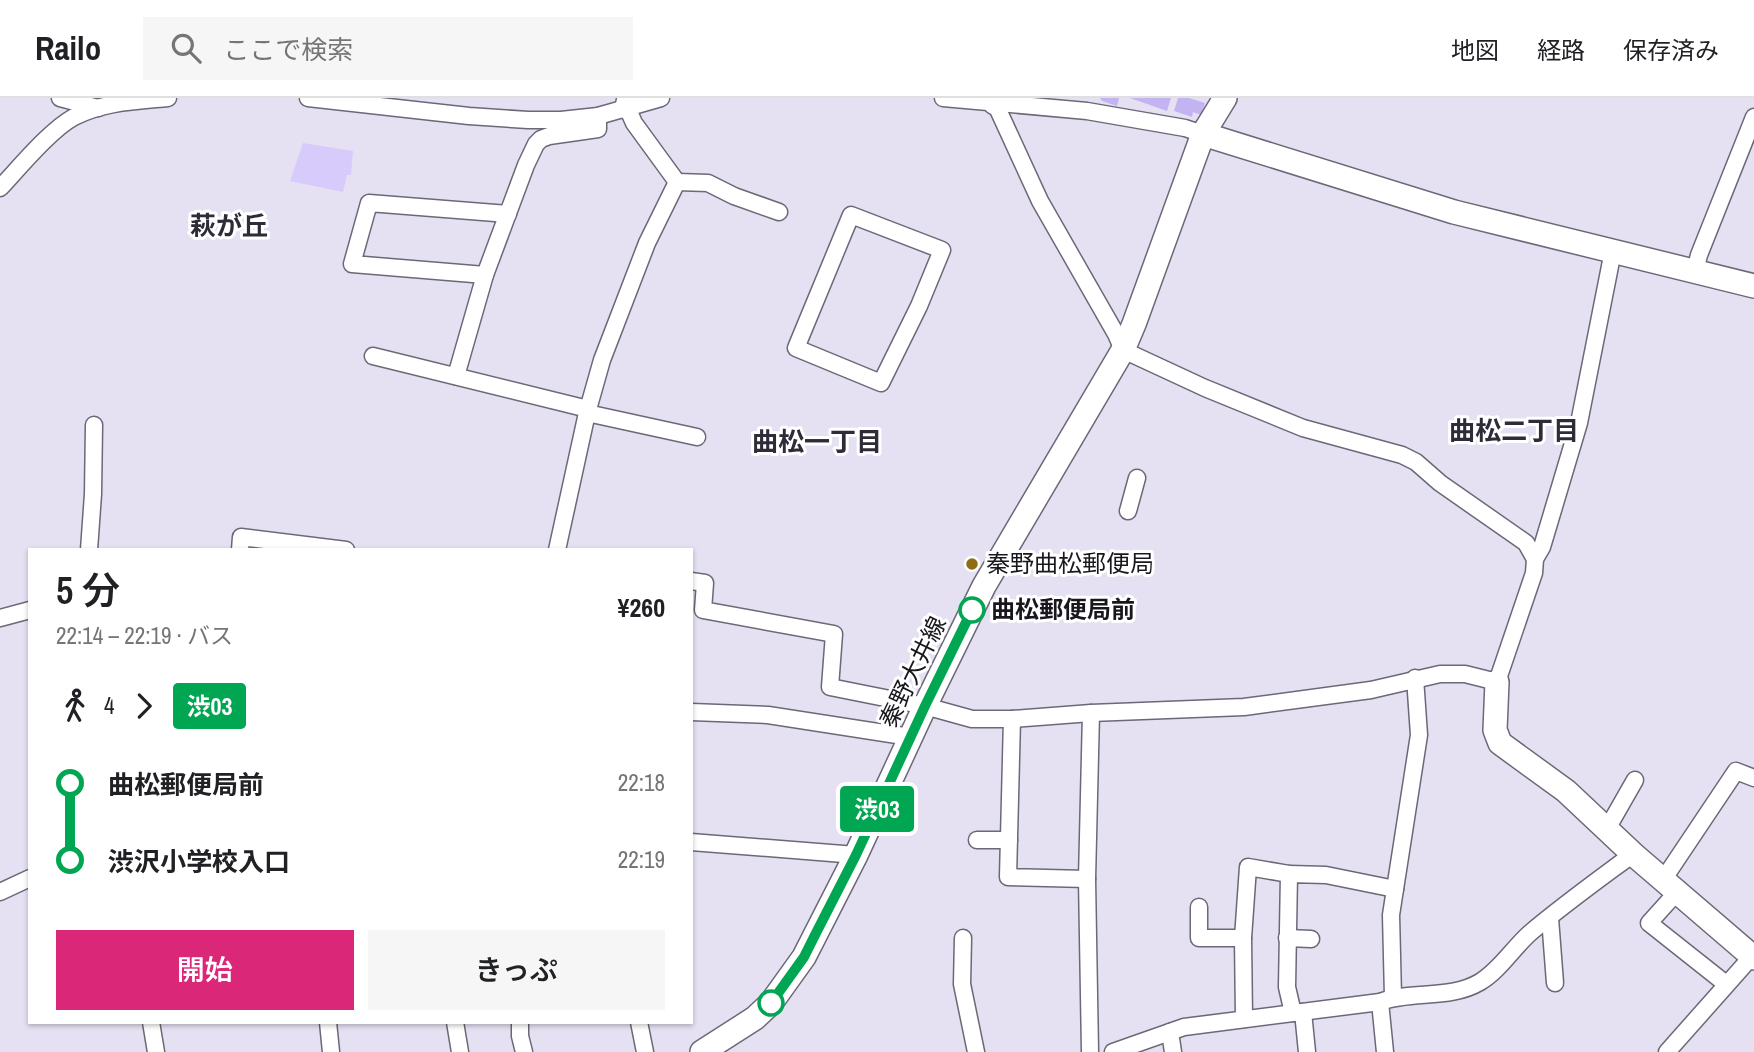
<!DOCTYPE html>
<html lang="ja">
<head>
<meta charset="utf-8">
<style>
	:root { --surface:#fff; --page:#f6f6f6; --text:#202124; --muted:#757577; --line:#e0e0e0; --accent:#db2777 }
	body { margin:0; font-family:"Archivo Narrow","Noto Sans JP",sans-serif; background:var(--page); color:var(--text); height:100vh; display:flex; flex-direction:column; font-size:26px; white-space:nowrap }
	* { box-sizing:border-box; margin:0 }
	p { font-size:23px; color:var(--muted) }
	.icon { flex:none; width:38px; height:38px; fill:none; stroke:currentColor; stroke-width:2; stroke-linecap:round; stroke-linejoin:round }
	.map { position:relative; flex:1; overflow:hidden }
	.drawer { position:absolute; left:28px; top:450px; width:665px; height:476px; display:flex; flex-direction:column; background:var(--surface); border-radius:0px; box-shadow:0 2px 5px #0004 }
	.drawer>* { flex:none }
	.badge { padding:0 14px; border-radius:5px; font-size:24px; line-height:46px }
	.map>.badge { position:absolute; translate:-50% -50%; box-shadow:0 0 0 4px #fff }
	.legs { display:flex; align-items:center; gap:10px; height:77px; padding:0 28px; font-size:23px }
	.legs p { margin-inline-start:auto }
	.headline { display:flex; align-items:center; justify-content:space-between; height:119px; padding:0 28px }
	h1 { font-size:38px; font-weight:600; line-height:52px }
	.action { display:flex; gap:14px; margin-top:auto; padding:14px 28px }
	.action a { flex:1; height:80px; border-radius:0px; background:var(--accent); color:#fff; font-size:28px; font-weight:600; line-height:80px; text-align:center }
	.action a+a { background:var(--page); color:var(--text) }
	ul { padding:0 28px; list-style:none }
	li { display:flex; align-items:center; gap:24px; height:77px; font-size:26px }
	li i { display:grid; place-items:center; width:10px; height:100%; margin:0 9px; background:currentColor }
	li i::after { content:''; width:18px; height:18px; margin:-9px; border:5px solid; border-radius:50%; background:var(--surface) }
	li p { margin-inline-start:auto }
	li:first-child i { background:linear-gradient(#0000 50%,currentColor 0) }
	li:last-child i { background:linear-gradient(currentColor 50%,#0000 0) }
	header { display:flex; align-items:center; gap:42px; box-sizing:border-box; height:98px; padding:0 35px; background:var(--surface); border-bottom:2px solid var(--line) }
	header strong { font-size:33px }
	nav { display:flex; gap:38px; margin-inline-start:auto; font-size:24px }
	.search { width:490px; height:63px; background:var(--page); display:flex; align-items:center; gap:18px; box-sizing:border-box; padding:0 24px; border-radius:0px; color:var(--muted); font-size:26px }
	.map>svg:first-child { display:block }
</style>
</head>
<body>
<header>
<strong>Railo</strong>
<div class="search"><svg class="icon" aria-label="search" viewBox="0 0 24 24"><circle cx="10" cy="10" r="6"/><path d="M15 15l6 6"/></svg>ここで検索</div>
<nav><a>地図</a><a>経路</a><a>保存済み</a></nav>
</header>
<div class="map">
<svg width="1754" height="954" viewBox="0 0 1754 954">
	<rect width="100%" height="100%" fill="#e5e1f2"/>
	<polygon fill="#d7cbfb" points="303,45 353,53 351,77 347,77 343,94 290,83"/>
	<g fill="#c4b3f3">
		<polygon points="1100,0 1119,0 1117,8 1102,3"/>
		<polygon points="1130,0 1171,0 1167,13"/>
		<polygon points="1178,0 1189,0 1205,5 1201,17 1193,14 1192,19 1174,13"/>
	</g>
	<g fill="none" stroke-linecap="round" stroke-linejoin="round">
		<defs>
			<g id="street">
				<polyline points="60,0 98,10"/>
				<polyline points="308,0 469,18 528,22 561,22 598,18 661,0"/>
				<polyline points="943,0 1087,13 1185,30 1203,36"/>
				<polyline points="995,5 1040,103 1116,236 1123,252 1205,290 1303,330 1402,357 1416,364 1440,385 1526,445 1535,461"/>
				<polyline points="627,9 634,25 677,84"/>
				<polyline points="677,84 708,85 734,98 779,114"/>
				<path d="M 0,90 C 19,70 50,32 74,19 C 103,4 136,3 168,0"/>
				<polygon points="851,117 942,152 919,208 881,285 796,250"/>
				<polyline points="1695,173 1699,157 1754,19"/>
				<polyline points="485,177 352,166 369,105 508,116"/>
				<polyline points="373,258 588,311"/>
				<polyline points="456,278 485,177 526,67 536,46 541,41 549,38 598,31 598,18"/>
				<polyline points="587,315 697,339"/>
				<polyline points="1128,413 1137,380"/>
				<polyline points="89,452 93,396 94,327"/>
				<polyline points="240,452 241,439 346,452"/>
				<polyline points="557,452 587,315 602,262 647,145 677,84"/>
				<polyline points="691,483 705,485 703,512 834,536 830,589 925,608 972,621 1012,621 1091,615 1244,609 1371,592 1440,576 1465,576 1497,584 1534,475 1535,461 1542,449 1579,325 1613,153"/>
				<polyline points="0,520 30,512"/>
				<polyline points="691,614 768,617 910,639"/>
				<polyline points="1012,621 1008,779 1087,781"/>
				<polyline points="1607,731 1635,682"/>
				<polyline points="977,742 1009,742"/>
				<polyline points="691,744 856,757"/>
				<polyline points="1663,782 1736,673 1754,680"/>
				<polyline points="0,794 30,780"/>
				<polyline points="1677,794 1649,825 1726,886"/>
				<polyline points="1199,809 1199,840 1243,840"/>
				<polyline points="1550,820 1555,885"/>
				<polyline points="963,840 962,886 976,954"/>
				<polyline points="1287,840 1311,841"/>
				<polyline points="1393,899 1391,817 1419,637 1415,580"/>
				<polyline points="1380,904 1385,954"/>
				<polyline points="1303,914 1307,954"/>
				<polyline points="1293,915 1287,889 1289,776 1326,777 1395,791"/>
				<polyline points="1244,921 1243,840 1248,769 1289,776"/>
				<polyline points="151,924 156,954"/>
				<polyline points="328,924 331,954"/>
				<polyline points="455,924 460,954"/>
				<polyline points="520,924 520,938 524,954"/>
				<polyline points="639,924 645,954"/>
				<polyline points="1170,934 1173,954"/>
				<polyline points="1090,954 1087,781 1091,615"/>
				<path d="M 1113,954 L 1184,929 L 1380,904 C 1412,892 1450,902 1480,884 C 1500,872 1513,850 1530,835 C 1563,807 1598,782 1633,756"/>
				<polyline points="1667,954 1754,856"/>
			</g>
			<g id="secondary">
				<polyline points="995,5 997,0"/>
				<polyline points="627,9 629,0"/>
				<polyline points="1203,36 1454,114 1754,188"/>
				<polyline points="1497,584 1495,632 1500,645 1566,693 1633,756 1754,860"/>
				<polyline points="702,954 755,920 771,905 804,859 856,757 925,608 984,488 1123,252 1134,226 1203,36 1225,0"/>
			</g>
		</defs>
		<use href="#street" stroke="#6b6877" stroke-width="19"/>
		<use href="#secondary" stroke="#6b6877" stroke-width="26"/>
		<use href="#street" stroke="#fff" stroke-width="16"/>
		<use href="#secondary" stroke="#fff" stroke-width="23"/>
	</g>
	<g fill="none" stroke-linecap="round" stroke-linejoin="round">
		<defs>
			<polyline id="line-1" points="771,905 804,859 815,837 856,757 925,608 972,512"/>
		</defs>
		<use href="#line-1" stroke="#fff" stroke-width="16"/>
		<use href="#line-1" stroke="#00a651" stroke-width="10"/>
	</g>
	<circle fill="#8f6e13" stroke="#fff" stroke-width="2.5" cx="972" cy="466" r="7"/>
	<g fill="#fff" stroke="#00a651" stroke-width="3.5">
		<circle cx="972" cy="512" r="12"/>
		<circle cx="771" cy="905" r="12"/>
	</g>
	<g text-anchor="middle" stroke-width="6" stroke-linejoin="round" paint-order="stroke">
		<g font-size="24" fill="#19171d" stroke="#fff" text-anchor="start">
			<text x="986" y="474">秦野曲松郵便局</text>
		</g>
		<g font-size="24" font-weight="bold" fill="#19171d" stroke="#fff" text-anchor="start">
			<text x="991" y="520">曲松郵便局前</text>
		</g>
		<g font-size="24" fill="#19171d" stroke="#fff">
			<text transform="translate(913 574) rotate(-64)" y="8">秦野大井線</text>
		</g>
		<g font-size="26" font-weight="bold" fill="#2f2c39" stroke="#fff">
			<text x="229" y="137">萩が丘</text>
			<text x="1514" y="342">曲松二丁目</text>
			<text x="817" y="353">曲松一丁目</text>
		</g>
	</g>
</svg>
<b class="badge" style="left:877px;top:711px;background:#00a651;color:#fff">渋03</b>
<section class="drawer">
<div class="headline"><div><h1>5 分</h1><p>22:14 – 22:19 · バス</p></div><b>¥260</b></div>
<div class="legs"><svg class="icon" aria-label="walk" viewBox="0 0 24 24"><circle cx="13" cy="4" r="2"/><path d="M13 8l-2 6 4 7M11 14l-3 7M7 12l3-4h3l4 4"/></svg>4<svg class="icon" aria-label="forward" viewBox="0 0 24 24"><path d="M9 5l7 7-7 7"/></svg><b class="badge" style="background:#00a651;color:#fff">渋03</b></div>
<ul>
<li><i style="color:#00a651"></i><b>曲松郵便局前</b><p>22:18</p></li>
<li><i style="color:#00a651"></i><b>渋沢小学校入口</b><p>22:19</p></li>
</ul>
<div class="action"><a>開始</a><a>きっぷ</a></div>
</section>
</div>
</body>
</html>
